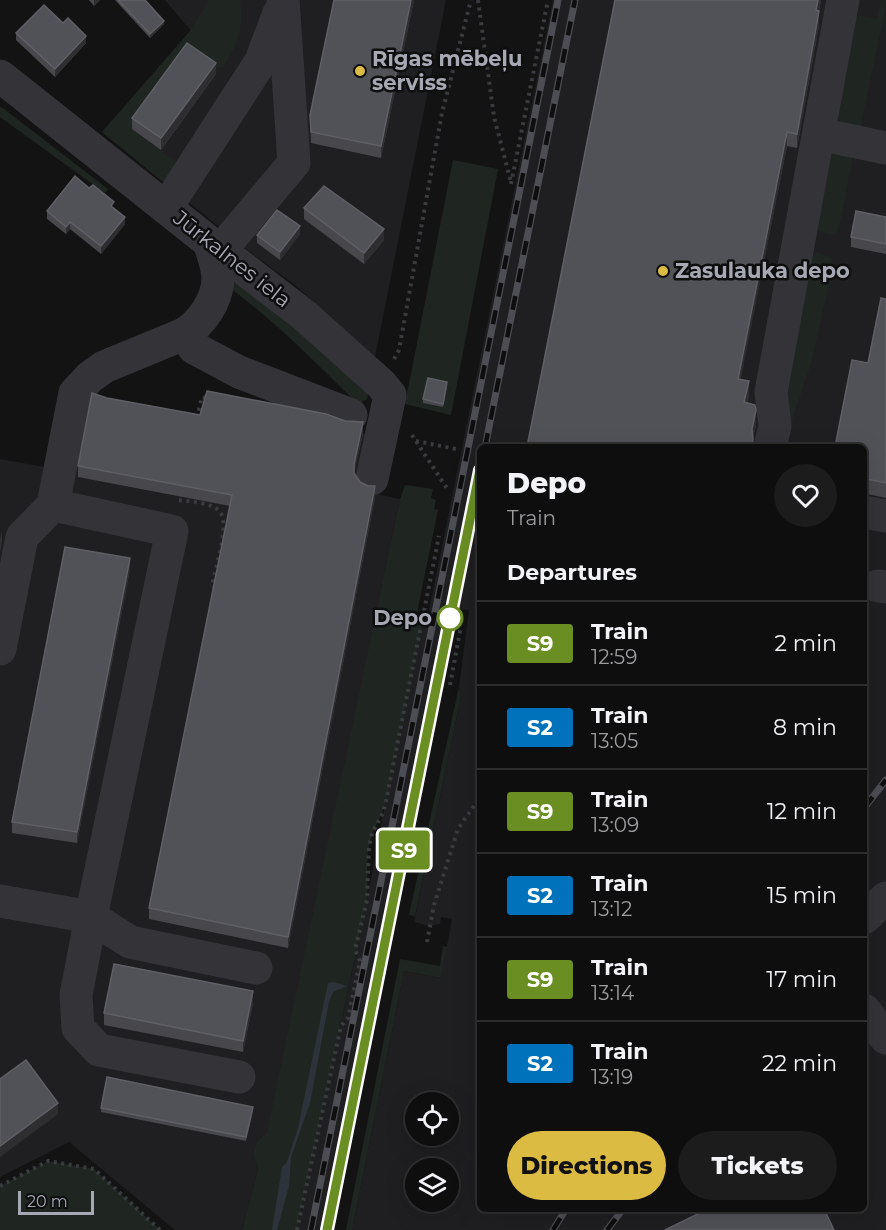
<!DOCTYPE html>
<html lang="en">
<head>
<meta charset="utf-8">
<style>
	:root { --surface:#0e0e0f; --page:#1c1c1d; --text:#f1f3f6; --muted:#9b9c9e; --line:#2e2e2f; --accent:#dcbb43 }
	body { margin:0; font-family:Montserrat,sans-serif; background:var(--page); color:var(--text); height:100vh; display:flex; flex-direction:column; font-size:22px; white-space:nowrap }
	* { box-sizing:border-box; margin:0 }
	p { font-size:20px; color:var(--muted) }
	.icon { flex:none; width:33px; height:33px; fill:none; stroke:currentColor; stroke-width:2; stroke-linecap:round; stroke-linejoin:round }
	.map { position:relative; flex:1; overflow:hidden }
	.details { position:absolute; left:477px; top:444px; width:390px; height:768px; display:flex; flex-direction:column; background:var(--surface); border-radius:9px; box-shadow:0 6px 24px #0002,0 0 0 2px var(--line) }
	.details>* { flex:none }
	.badge { padding:0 12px; border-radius:4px; font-size:21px; line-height:39px }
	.tools { position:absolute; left:405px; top:1092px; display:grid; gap:12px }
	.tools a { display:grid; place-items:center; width:54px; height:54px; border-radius:50%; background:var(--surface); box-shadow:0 6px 24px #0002,0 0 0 2px var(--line); font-size:30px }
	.scale { position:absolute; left:18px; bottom:15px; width:76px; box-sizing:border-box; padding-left:6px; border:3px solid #a6a8b3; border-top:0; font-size:16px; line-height:21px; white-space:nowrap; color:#a6a8b3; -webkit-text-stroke:4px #0e0e0f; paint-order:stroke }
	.map>.badge { position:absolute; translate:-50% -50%; box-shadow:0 0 0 3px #fff }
	h2 { padding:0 30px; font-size:22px; line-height:54px }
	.round { display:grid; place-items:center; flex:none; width:63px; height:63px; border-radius:32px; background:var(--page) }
	.headline { display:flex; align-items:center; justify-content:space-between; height:102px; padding:0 30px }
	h1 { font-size:28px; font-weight:800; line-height:45px }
	.button { display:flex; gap:12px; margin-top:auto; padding:12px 30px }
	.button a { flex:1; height:69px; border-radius:36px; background:var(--accent); color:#111; font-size:24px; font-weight:800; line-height:69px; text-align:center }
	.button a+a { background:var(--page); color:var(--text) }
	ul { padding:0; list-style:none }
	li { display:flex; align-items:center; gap:18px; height:84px; padding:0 30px; border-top:2px solid var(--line) }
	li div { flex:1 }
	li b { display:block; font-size:22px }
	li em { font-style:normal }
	li .badge { min-width:66px; font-weight:700; text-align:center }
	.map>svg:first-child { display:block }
</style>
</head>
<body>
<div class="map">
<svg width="886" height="1230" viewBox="0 0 886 1230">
	<rect width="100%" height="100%" fill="#131314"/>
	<g fill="#1f1f21" fill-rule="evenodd">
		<polygon points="165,0 446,0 375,357 295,285 251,253 102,132 191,31"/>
		<path d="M 553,0 L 886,0 L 886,1230 L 352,1230 L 404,971 L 441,978 L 452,919 L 441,917 L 440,924 L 429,926 L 414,922 L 461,696 L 459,687 L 469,610 L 460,609 L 427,767 L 334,1230 L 297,1230 L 367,900 L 396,746 L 422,625 L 426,625 ZM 480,447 L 864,447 L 864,1209 L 480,1209 ZM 416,1102 L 448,1102 L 448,1136 L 416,1136 ZM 416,1168 L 448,1168 L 448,1202 L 416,1202 Z"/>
		<polygon points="87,402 200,426 207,402 369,434 358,490 400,499 273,1110 267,1132 257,1141 253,1153 258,1169 242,1230 175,1230 69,1142 0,1177 0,459 45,467"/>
	</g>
	<g fill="#1f2621">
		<path d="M 209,0 L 240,0 C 244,28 238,44 223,67 L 208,69 L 132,129 L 181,166 L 169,187 L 102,132 L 191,30 Z"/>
		<polygon points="881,0 886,0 886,5 860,129 840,122 833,112 857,15 877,19"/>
		<polygon points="0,107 4,109 108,189 105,193 0,117"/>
		<polygon points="841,151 851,154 852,160 839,228 835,234 828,234 819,231 815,222 827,157"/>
		<polygon points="453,160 498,169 451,415 405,404"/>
		<polygon points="820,253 831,258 833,264 812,360 783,447 782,416 808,254"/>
		<path d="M 236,282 L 243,282 L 369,392 L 367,399 L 360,403 L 355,401 C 315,362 276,322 230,288 Z"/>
		<path d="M 405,485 L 433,489 L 431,498 L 436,500 L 434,509 L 438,510 L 418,608 L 417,622 L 422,625 L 386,801 C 382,817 372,830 369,846 C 365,865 369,882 367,900 L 297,1230 L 242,1230 L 258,1169 L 253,1153 L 257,1141 L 267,1132 L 400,499 Z"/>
		<polygon points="459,687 461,696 415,916 409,915"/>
		<polygon points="443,946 447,947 441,978 404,971 352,1230 346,1230 400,959 440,966"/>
		<polygon points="48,1161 94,1169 160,1230 0,1230 0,1186"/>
	</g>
	<polygon fill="#2d333b" points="333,982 347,986 333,992 329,1002 310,1103 291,1157 289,1186 277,1230 272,1230 282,1167 287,1162 298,1128 328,983"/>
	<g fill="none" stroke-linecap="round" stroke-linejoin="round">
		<g stroke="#3a3b3f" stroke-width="4" stroke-dasharray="3 4.5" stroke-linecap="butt">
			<polyline points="478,0 494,117 511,182"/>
			<polyline points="511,184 548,0"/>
			<polyline points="394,359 399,350 442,113 471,0"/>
			<polyline points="197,418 202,397 209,399"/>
			<polyline points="412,435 448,490"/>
			<polyline points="416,441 456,449"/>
			<path d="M 179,500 C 190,502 212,502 220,512 C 230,524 215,570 212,586 L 216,587"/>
			<polyline points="450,685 461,626"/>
			<polyline points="427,942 434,905 458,829 480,797"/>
			<polyline points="0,1186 48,1161 94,1169 160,1230"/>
			<polyline points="297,1230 341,1026 348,1018 360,961 355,950 367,900 369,847 372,833 383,813 386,801 439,536"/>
		</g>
		<g stroke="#343438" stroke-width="33">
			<polyline points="0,76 209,242 304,315 381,384 390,395 372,479"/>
			<polyline points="819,134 886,148"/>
			<polyline points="166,208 261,61 279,13"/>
			<polyline points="220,251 294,163 283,0"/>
			<polyline points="184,334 194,348 239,372 351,415"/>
			<polyline points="770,447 775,426 771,392 843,0"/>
			<polyline points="864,512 886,516"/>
			<polyline points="878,586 886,587"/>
			<path d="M 0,649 L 22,537 L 53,505 L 75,393 L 90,377 L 104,367 L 184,334 C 202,323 217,301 218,279 C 218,267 213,254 209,242"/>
			<polyline points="0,901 91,917 172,531 53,505"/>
			<polyline points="864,918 886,898"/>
			<polyline points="864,1010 886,1038"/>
			<polyline points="239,1077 99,1050 78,1028 76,995 91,917 130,942 256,968"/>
		</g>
		<defs>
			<g id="rail">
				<polyline points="485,447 575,0"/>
				<polyline points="864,808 886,780"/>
				<polyline points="311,1230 558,0"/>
				<polyline points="327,1230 480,470"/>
				<polyline points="553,1230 566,1209"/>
				<polyline points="607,1230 623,1209"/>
			</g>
		</defs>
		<use href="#rail" stroke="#4d4e53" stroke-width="7"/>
		<use href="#rail" stroke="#0e0e0f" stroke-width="4.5" stroke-dasharray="14" stroke-linecap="butt"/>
	</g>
	<g fill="#47474c">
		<polygon points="89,0 100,0 94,6"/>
		<polygon points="115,0 145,0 164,24 150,38"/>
		<polygon points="414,0 381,158 311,143 310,115"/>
		<polygon points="615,0 821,0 819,11 819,25 797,148 787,146 740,380 749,396 747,403 756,425 753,438 753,447"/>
		<polygon points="16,33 86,43 55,77 16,40"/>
		<polygon points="216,74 161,150 132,129 132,118"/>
		<polygon points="114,208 125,224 101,254 70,229 66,234 47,219 47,211"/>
		<polygon points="304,208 384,240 364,264 304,219"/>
		<polygon points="886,217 886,254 851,247 851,237"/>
		<polygon points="300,234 280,260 257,243 257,235"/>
		<polygon points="886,299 886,498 867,494 864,494 864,447 868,363"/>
		<polygon points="447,386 443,407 423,403 423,399"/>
		<polygon points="107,398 200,415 363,433 354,473 360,482 375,497 288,948 149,919 149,908 230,506 78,477 78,466"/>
		<polygon points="130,569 77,843 12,833 12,822"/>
		<polygon points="253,1003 243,1052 104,1025 104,1013"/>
		<polygon points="101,1108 253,1111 246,1141 101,1112"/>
	</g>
	<g fill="#2e2e31">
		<polygon points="94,0 100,0 94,6"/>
		<polygon points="411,0 414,0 381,158 381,146"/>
		<polygon points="818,0 821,0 816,25 816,10"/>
		<polygon points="819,11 819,25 797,148 797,134"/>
		<polygon points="164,21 164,24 150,38 150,34"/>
		<polygon points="86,36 86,43 55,77 55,69"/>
		<polygon points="216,63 216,74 161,150 161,138"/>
		<polygon points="787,132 787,146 738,393 738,379"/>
		<polygon points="125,217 125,224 101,254 101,246"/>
		<polygon points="70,222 70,229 66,234 66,227"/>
		<polygon points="300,226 300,234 280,260 280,252"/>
		<polygon points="384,229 384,240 364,264 364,253"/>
		<polygon points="749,381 749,396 744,417 744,402"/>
		<polygon points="756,410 756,425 752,443 752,429"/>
		<polygon points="363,422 363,433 354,475 354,464"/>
		<polygon points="375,486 375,497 288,948 288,937"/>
		<polygon points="2,530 2,543 0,552 0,538"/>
		<polygon points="130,558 130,569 77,843 77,832"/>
		<polygon points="253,991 253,1003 243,1052 243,1041"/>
		<polygon points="58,1103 58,1114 0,1157 0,1146"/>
		<polygon points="253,1107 253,1111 246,1141 246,1137"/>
	</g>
	<g fill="#515257" stroke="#5f5f65" stroke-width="1.5">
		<polygon points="118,0 145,0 164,21 150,34"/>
		<polygon points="334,0 411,0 381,146 311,132 310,115"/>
		<polygon points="615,0 818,0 816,10 819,11 797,134 787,132 738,379 749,381 744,402 755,405 756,410 752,429 753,440 752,447 527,447"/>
		<polygon points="44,5 63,23 68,18 86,36 55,69 16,33"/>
		<polygon points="187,43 216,63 161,138 132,118"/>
		<polygon points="75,176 89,188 93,185 114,202 111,206 125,217 101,246 70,222 66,227 47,211"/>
		<polygon points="324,186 384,229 364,253 304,208"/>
		<polygon points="277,210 300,226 280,252 257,235"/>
		<polygon points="856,211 886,217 886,244 851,237"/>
		<polygon points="881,298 886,299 886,483 867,479 864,479 864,447 835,447 852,360 868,363"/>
		<polygon points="428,378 447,382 443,404 423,399"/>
		<polygon points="207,391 326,414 345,421 363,422 354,464 354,473 360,482 368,486 375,486 288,937 149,908 232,495 78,466 92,393 107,398 200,415"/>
		<polygon points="65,547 130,558 77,832 12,822"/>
		<polygon points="114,964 253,991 243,1041 104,1013"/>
		<polygon points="26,1060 58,1103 0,1146 0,1079"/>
		<polygon points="107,1077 253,1107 246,1137 101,1108"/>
		<polygon points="708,1209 824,1209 834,1230 665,1230"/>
	</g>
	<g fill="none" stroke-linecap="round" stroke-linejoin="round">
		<defs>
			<polyline id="line" points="327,1230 480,470"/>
		</defs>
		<use href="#line" stroke="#fff" stroke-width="14"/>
		<use href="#line" stroke="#6b8e23" stroke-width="9"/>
	</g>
	<g fill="#dcbb43" stroke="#0e0e0f" stroke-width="2">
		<circle cx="360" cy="71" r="6"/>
		<circle cx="663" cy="271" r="6"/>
	</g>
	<circle fill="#fff" stroke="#6b8e23" stroke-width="3" cx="450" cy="618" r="12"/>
	<g text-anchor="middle" stroke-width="5" stroke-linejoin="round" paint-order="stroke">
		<g font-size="21" font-weight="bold" fill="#a6a8b3" stroke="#0e0e0f" text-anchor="start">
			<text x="372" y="66">Rīgas mēbeļu<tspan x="372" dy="24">serviss</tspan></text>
			<text x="675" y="278">Zasulauka depo</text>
		</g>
		<g font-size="21" fill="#a6a8b3" stroke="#0e0e0f">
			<text transform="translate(232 259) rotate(38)" y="7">Jūrkalnes iela</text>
		</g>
		<g font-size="21" font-weight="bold" fill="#a6a8b3" stroke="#0e0e0f" text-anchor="end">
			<text x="432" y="625">Depo</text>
		</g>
	</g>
</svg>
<div class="tools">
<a><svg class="icon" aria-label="locate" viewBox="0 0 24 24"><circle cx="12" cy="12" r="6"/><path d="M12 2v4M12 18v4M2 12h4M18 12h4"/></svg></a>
<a><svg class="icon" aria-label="layers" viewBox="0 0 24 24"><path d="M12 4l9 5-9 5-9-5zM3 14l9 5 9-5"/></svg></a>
</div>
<div class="scale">20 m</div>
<b class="badge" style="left:404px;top:850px;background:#6b8e23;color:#fff">S9</b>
<section class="details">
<div class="headline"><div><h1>Depo</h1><p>Train</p></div><a class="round"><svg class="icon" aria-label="heart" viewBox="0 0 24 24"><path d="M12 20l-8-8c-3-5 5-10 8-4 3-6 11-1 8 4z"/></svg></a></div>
<h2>Departures</h2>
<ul>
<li><span class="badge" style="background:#6b8e23;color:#fff">S9</span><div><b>Train</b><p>12:59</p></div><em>2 min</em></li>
<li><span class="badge" style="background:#0072bc;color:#fff">S2</span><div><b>Train</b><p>13:05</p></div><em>8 min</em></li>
<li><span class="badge" style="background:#6b8e23;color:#fff">S9</span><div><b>Train</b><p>13:09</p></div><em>12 min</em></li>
<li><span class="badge" style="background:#0072bc;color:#fff">S2</span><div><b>Train</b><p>13:12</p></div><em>15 min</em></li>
<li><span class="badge" style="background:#6b8e23;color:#fff">S9</span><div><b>Train</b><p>13:14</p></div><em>17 min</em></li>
<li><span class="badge" style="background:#0072bc;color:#fff">S2</span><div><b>Train</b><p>13:19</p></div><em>22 min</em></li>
</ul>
<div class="button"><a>Directions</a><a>Tickets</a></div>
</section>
</div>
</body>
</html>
